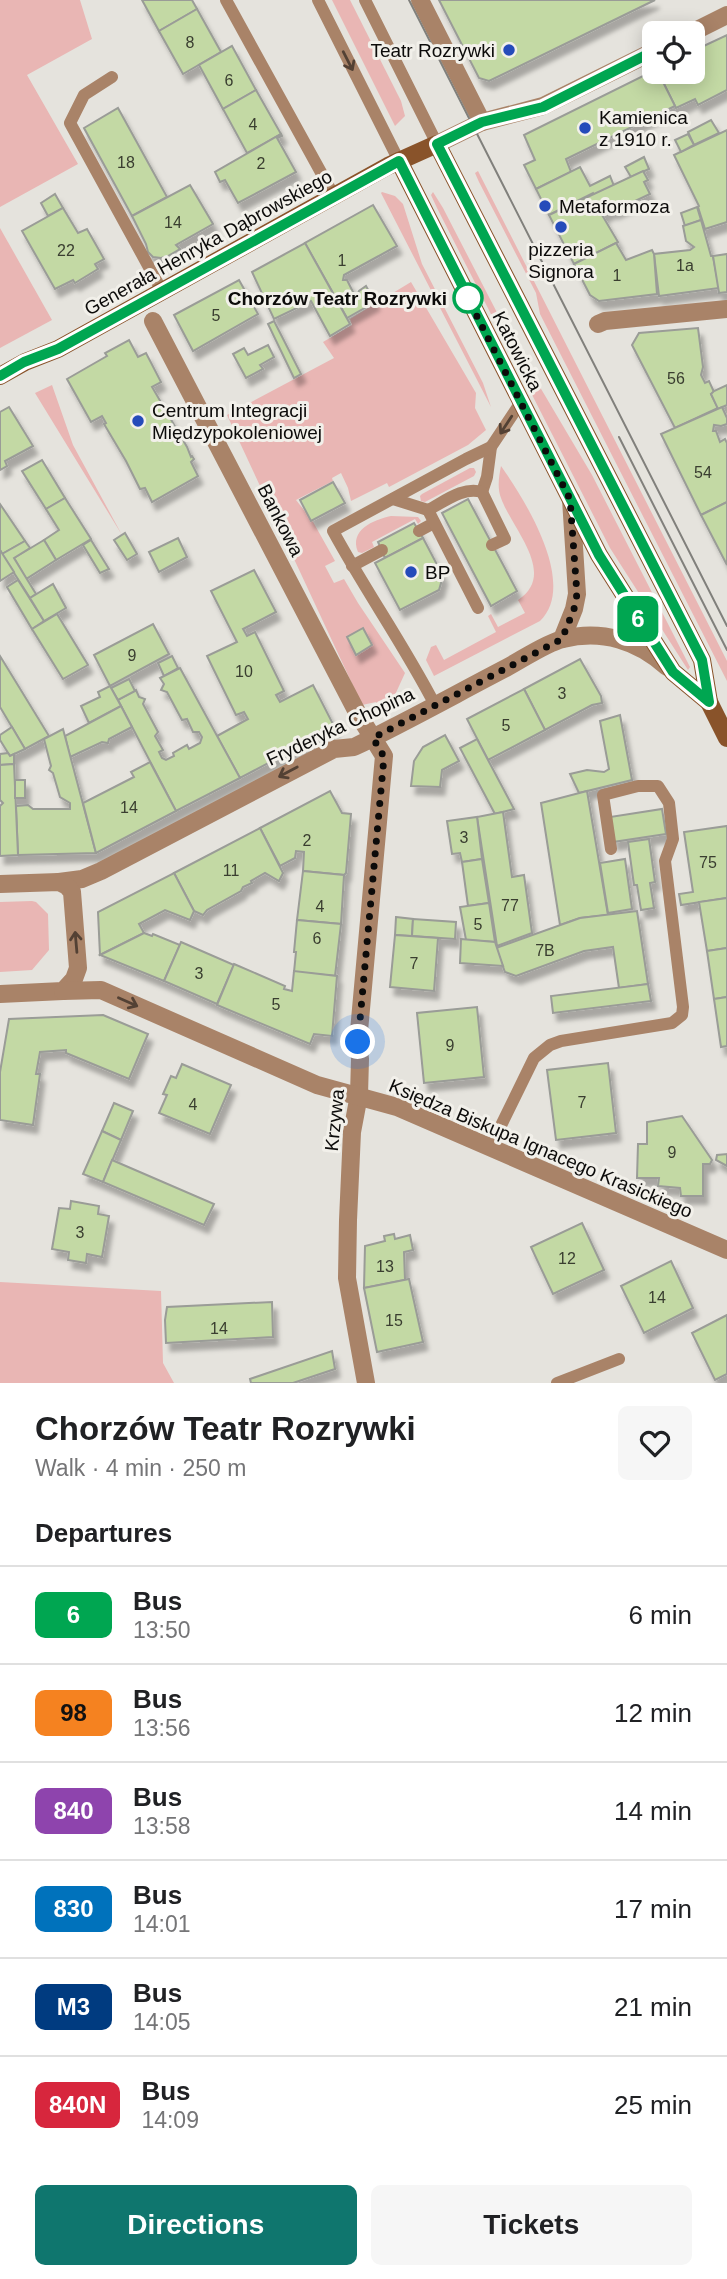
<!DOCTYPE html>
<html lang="en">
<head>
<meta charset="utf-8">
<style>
	:root { --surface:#fff; --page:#f6f6f6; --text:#202124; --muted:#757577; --line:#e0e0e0; --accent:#0f766e }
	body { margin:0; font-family:Helvetica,sans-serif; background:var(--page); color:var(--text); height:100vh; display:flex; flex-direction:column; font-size:26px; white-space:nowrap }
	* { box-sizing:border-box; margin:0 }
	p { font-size:23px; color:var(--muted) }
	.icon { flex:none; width:38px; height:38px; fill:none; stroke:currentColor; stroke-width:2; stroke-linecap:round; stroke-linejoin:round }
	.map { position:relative; height:1383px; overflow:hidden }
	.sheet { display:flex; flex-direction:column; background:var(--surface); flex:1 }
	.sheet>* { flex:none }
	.badge { padding:0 14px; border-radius:10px; font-size:24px; line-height:46px }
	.fabs { position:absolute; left:642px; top:21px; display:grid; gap:14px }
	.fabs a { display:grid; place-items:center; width:63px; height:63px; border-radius:10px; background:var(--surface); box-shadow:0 4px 18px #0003; font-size:35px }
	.you { position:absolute; width:35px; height:35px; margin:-18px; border:5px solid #fff; border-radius:50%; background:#1a73e8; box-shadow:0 0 0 10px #1a73e833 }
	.map>.badge { position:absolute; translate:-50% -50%; box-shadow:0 0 0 4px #fff }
	h2 { padding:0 35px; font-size:26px; line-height:63px }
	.round { display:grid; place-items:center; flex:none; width:74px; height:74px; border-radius:10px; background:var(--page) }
	.head { display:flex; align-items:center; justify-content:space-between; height:119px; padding:0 35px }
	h1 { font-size:33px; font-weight:700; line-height:52px }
	.action { display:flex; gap:14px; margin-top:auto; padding:14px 35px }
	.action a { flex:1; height:80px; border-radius:10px; background:var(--accent); color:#fff; font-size:28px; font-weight:700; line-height:80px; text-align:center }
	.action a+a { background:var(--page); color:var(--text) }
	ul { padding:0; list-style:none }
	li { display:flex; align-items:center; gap:21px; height:98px; padding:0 35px; border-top:2px solid var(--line) }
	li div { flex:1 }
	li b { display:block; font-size:26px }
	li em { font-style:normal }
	li .badge { min-width:77px; font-weight:700; text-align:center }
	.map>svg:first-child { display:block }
</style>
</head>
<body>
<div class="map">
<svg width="727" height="1383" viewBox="0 0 727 1383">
	<defs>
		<filter id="shadow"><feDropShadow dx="4.5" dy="8" stdDeviation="2" flood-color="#0004"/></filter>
	</defs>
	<rect width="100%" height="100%" fill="#e5e3dd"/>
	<g fill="#e9b6b4">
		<polygon points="0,0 80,0 92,39 27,75 78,164 0,207"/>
		<polygon points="332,0 350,0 401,101 405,116 395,126"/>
		<polygon points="478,171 727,661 727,681 540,314 536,293 479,182 475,173"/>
		<polygon points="382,192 395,196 403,204 422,264 483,383 491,407 381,193"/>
		<polygon points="433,192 443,208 505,328 592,475 690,667 688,670 610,548 437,208 431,195"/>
		<polygon points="0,228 52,320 0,348"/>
		<polygon points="411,282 476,393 475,408 486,430 468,445 389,487 387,483 351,501 348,488 341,473 332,478 333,481 296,500 312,520 335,561 325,566 334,583 344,579 358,603 405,673 394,697 379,705 376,702 362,705 227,415 334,358 323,342 352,325 350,319"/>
		<polygon points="52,385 73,445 122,535 35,393"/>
		<path d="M 501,466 C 525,500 578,584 540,621 L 434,676 L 426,660 L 431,647 L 436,645 L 444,660 L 496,632 L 488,616 L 491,614 L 498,627 L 525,613 L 518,600 C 558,574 512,529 501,498 C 497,488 499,476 501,466 Z"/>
		<polygon points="470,468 474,468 476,472 474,476 425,502 421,501 420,496 422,494"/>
		<path d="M 391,516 L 418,517 L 421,521 L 418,524 L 415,519 L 372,542 L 374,547 L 362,553 L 358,552 C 349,530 373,520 391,516 Z"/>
		<polygon points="32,901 36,902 48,914 49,950 32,970 0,972 0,902"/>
		<polygon points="0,1282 161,1291 163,1363 174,1383 0,1383"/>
	</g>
	<g fill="#c3d9a4" stroke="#9a9c97" stroke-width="2" filter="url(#shadow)">
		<polygon points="142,0 192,0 197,9 159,31"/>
		<polygon points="439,0 655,0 489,81 479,78"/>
		<polygon points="197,9 221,52 183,74 159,31"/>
		<polygon points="727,35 727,90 698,105 695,99 676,108 658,72 693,72 693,51"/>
		<polygon points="232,46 256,90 223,109 199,65"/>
		<polygon points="653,71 658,72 675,106 566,159 571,172 536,189 524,165 535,160 524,135"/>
		<polygon points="256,90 281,134 247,153 223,109"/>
		<polygon points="118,108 167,197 132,216 84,128"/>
		<polygon points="711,120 719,133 694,145 688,132"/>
		<polygon points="727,130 727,222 705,229 698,207 699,206 674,155"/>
		<polygon points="281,134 282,136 277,138 296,172 238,203 225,180 220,182 215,172"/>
		<polygon points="688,134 694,145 681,152 675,140"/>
		<polygon points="644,157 649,169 631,177 625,167"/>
		<polygon points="580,167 590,186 610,176 614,186 594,195 593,193 549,215 536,189"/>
		<polygon points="643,171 648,180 644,182 650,194 614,211 613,209 602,215 618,242 574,264 549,215"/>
		<polygon points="190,185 213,224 176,245 180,249 168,256 161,258 153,257 148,252 146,244 132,216"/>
		<polygon points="55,194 63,208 48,216 41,203"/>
		<polygon points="373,205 397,246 344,275 343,280 347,280 356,298 359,291 366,286 375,302 347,318 305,243"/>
		<polygon points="697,207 701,220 685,226 681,213"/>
		<polygon points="63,208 78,233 87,229 104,259 95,264 98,269 75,283 73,280 55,289 22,231"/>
		<polygon points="701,220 711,256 713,256 719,288 659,296 654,254 690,250 694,247 686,241 683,226"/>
		<polygon points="305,243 350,324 330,336 311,301 274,319 252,272"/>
		<polygon points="616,243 626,260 652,250 654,254 657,294 599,301 590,295 574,264"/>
		<polygon points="727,254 727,292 719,293 713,256"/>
		<polygon points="239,280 258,314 193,351 174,315"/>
		<polygon points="274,321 301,374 294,378 268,324"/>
		<polygon points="698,328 703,367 701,375 705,383 709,381 714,392 711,394 718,408 675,428 632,345 639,333"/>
		<polygon points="129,340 138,357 146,353 161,382 152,387 187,447 191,457 192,456 194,459 191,462 198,476 152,502 145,488 140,489 126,461 104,424 106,423 102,416 91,422 67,379 107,356 105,353"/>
		<polygon points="268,345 274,357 260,365 263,369 246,378 233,354 244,348 248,355"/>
		<polygon points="727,385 727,405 718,409 711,394 714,391"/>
		<polygon points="9,407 33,446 5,461 7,466 0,470 0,412"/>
		<polygon points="722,407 727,418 727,424 721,426 714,425 713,431 716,431 720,442 725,439 727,443 727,502 701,515 661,434"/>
		<polygon points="42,460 65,498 46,509 22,471"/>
		<polygon points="333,482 345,503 311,521 300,500"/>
		<polygon points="65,498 91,539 56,560 44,540 59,530 46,509"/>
		<polygon points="468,499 517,591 491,606 442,513"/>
		<polygon points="727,502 727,565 701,515"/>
		<polygon points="0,504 25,541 2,554 0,550"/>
		<polygon points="414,523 423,538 385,558 378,542"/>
		<polygon points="125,533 137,554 127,560 114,540"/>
		<polygon points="178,538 187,557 159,572 149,552"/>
		<polygon points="423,538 443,576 439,590 400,610 375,563"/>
		<polygon points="44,540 56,560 26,579 14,558"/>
		<polygon points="91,540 109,569 100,573 83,545"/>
		<polygon points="25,541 30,548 14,558 36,594 30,598 2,554"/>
		<polygon points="0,550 14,572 0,581"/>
		<polygon points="254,570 276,612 243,629 247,636 255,632 284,691 276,695 280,702 313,685 335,728 240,778 217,736 248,719 244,712 236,715 207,656 237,642 211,591"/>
		<polygon points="18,580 44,621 32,629 7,587"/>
		<polygon points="53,584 66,608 44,621 30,598"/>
		<polygon points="57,614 88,665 63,679 32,629"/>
		<polygon points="153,624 169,654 110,686 94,655"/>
		<polygon points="363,628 372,645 356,655 347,637"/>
		<polygon points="0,656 49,736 25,749 0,707"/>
		<polygon points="172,656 178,668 164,676 158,663"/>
		<polygon points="580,659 601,696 602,703 592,705 545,730 524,689"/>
		<polygon points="180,668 240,778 176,811 118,700 136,690 139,697 145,699 143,704 158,732 155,736 163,750 159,752 162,758 166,760 174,756 173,753 187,745 189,749 200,743 202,737 199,732 193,732 187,719 182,720 167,692 161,690 164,684 160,678"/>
		<polygon points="129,679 135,691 118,700 111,688"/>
		<polygon points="110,686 121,706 89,723 81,706 100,697 98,692"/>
		<polygon points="524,689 545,730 488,760 467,719"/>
		<polygon points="121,706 132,727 109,739 108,743 102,742 70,757 65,736"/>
		<polygon points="620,715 632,780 579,793 570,774 587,770 604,772 609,769 600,721"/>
		<polygon points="12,727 25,749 10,756 0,740 0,735"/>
		<polygon points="63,729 96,853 18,855 16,806 28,805 33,809 70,809 70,803 60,797 53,773 49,770 51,766 44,739"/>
		<polygon points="445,735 459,761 442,770 440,787 411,786 414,761 423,747"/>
		<polygon points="477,739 488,760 514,809 495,814 460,748"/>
		<polygon points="8,753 10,756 14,754 14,764 0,765 0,754"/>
		<polygon points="150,762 176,811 96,853 83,803 134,777 131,772"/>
		<polygon points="14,764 18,855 0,856 0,806 3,803 0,800 0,765"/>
		<rect x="15" y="780" width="10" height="18"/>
		<polygon points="330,791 342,813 351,814 346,873 344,875 303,871 304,852 296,851 295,858 280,866 260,828"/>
		<polygon points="587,791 608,915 580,918 560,925 541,803"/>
		<polygon points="662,809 666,834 613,842 610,817"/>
		<polygon points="503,812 512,877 524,875 532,933 497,946 477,817"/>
		<polygon points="477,817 482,859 462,862 460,853 452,854 447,821"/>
		<polygon points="727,826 727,898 681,905 679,894 693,892 684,832"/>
		<polygon points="260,828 283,873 279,881 265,873 251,881 252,883 243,887 241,891 207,910 203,915 194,911 174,873"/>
		<polygon points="649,839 655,882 650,883 654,908 641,910 637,885 634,885 628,842"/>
		<polygon points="482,859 489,903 468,906 462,862"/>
		<polygon points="625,859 632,909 608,913 600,863"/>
		<polygon points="303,871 344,875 341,924 297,920"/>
		<polygon points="174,873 194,911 190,920 165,910 139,924 144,933 100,955 98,912"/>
		<polygon points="727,898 727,948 707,951 699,902"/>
		<polygon points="489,903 495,942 466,940 460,907"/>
		<polygon points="637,911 648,984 619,988 613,947 584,951 516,976 505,972 496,948 580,918"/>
		<polygon points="396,917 413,919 412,936 395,935"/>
		<polygon points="413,919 456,922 455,939 412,936"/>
		<polygon points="297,920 341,924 335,976 294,972 296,952 294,952"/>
		<polygon points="144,933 152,936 153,934 180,945 164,981 100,955"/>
		<polygon points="395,935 438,938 434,991 390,987"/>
		<polygon points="461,939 495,942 503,966 460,963"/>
		<polygon points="181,942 234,965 217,1004 164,981"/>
		<polygon points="727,948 727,997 714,999 707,951"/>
		<polygon points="234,964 285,986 284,989 292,991 294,971 337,976 332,1036 314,1034 310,1044 217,1005"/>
		<polygon points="648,984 651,1001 553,1013 551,996"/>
		<polygon points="727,997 727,1046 721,1047 714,999"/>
		<polygon points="477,1007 484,1077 424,1083 417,1013"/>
		<polygon points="103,1015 148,1034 129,1079 66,1053 66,1050 40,1052 36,1074 40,1074 33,1125 0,1120 0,1072 9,1019"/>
		<polygon points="608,1063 616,1133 556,1140 547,1070"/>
		<polygon points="182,1064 231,1085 210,1134 159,1113 167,1095 163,1094 171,1076 176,1078"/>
		<polygon points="114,1103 133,1111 121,1140 102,1131"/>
		<polygon points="682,1116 712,1160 710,1164 703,1164 703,1196 681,1196 680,1188 658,1186 659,1178 637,1178 638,1144 647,1144 647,1122"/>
		<polygon points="102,1131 121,1140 103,1182 83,1174"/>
		<polygon points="727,1154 727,1166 716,1160 717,1155"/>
		<polygon points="112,1160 214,1204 204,1225 103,1182"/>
		<polygon points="71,1201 99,1206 98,1214 109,1216 102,1257 87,1254 86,1263 68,1260 69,1252 52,1249 59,1208 70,1209"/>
		<polygon points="582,1223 604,1270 553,1294 531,1247"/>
		<polygon points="394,1234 395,1239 410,1235 413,1250 404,1252 405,1280 364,1288 365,1246 385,1241 384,1236"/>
		<polygon points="671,1261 693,1308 644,1333 621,1286"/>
		<polygon points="409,1279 423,1342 377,1352 364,1288"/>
		<polygon points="272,1302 273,1337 166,1343 165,1320 167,1307"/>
		<polygon points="727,1315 727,1374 715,1380 692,1333"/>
		<polygon points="332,1351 335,1369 293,1383 251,1383 250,1379"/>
	</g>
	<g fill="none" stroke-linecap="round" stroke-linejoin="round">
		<g stroke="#a98368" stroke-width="12">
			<polyline points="226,0 334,196"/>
			<polyline points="318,0 399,161"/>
			<polyline points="365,0 437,144"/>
			<polyline points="112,77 84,95 70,123 162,291"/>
			<polyline points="482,492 487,477 491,447 521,402"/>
			<polyline points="393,499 428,510"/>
			<polyline points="419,531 434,523"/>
			<polyline points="352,566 382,550"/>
			<path d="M 478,608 L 428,510 C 444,502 463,486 482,492 L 505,539 L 492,545"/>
			<path d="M 435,705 C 404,645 365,590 333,531 L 466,459 L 491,447"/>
			<polyline points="490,1148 534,1058 550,1045 561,1041 672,1023 682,1015 683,1007 665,861 673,839 669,803 658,786 638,786 603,795 611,849"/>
			<polyline points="557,1383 619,1359"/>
		</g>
		<g stroke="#a98368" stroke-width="18">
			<polyline points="420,0 482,122"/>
			<polyline points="691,33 727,15"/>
			<polyline points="437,144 482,122 543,106 654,51"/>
			<polyline points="153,321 358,714 384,756 358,1042 360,1059 359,1095 352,1132 348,1220 347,1278 366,1383"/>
			<polyline points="598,324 605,321 727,309"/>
			<polyline points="562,639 574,609 577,594 571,499"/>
			<path d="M 59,882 L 82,879 L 101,871 L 334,749 L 354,747 C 406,722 456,694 506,668 C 523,659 546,643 563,639 C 602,629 639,641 667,667"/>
			<polyline points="0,884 59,882 67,886 72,892 78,968 74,979 63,991 0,994"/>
			<polyline points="63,991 101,990 317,1085 397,1107 727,1250"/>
		</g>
		<g stroke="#89532a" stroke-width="18">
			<polyline points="399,161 599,555 673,672 709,702"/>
			<polyline points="0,376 25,362 58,349 388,166 437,144 702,660 709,702 727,738"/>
		</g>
		<g stroke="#81807c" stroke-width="2">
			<polyline points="409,0 727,626"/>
			<polyline points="619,437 727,650"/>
		</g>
	</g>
	<defs><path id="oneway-shaft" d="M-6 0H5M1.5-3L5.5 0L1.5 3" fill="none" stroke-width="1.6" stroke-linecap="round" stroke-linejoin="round" transform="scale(1.75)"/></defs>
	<g stroke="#534134">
		<use href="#oneway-shaft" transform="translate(348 61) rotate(63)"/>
		<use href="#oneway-shaft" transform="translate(506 425) rotate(123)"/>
		<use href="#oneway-shaft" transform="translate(288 772) rotate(152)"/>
		<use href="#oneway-shaft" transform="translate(76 942) rotate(-95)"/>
		<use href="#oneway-shaft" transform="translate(128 1002) rotate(24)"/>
	</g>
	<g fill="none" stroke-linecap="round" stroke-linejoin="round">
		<defs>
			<polyline id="line" points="0,376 24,362 58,349 399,161 599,555 673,672 709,702 702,660 437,144 482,122 543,107 654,51"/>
		</defs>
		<use href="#line" stroke="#fff" stroke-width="16"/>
		<use href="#line" stroke="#00a651" stroke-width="10"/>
		<polyline stroke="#0c0b0a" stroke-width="7" stroke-dasharray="0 12.6" points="358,1042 384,757 373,738 562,639 574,609 577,594 570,499 465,293 468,298"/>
	</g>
	<g fill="#254bba" stroke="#f2f0ea" stroke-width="2.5">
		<circle cx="509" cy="50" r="7"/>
		<circle cx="585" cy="128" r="7"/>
		<circle cx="545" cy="206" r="7"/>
		<circle cx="561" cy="227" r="7"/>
		<circle cx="138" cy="421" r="7"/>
		<circle cx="411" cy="572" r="7"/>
	</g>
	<circle fill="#fff" stroke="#00a651" stroke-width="3.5" cx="468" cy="298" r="14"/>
	<g text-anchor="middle" stroke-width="6" stroke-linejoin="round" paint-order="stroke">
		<g font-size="16" fill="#3a3e30">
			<text x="190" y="48">8</text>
			<text x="229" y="86">6</text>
			<text x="253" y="130">4</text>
			<text x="126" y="168">18</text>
			<text x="261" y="169">2</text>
			<text x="173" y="228">14</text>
			<text x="66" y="256">22</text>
			<text x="342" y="266">1</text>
			<text x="685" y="271">1a</text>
			<text x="617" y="281">1</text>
			<text x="216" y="321">5</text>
			<text x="676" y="384">56</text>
			<text x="703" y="478">54</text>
			<text x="132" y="661">9</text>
			<text x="244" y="677">10</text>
			<text x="562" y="699">3</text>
			<text x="506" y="731">5</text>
			<text x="129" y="813">14</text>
			<text x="464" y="843">3</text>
			<text x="307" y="846">2</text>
			<text x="708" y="868">75</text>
			<text x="231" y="876">11</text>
			<text x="510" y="911">77</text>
			<text x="320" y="912">4</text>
			<text x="478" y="930">5</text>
			<text x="317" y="944">6</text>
			<text x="545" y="956">7B</text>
			<text x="414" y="969">7</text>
			<text x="199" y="979">3</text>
			<text x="276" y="1010">5</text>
			<text x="450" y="1051">9</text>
			<text x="582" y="1108">7</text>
			<text x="193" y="1110">4</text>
			<text x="672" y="1158">9</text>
			<text x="80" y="1238">3</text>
			<text x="567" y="1264">12</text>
			<text x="385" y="1272">13</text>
			<text x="657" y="1303">14</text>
			<text x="394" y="1326">15</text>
			<text x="219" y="1334">14</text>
		</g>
		<g font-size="19" fill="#0c0b0a" stroke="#f2f0ea" text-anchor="start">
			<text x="495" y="57" text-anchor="end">Teatr Rozrywki</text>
			<text x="599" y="124">Kamienica<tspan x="599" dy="22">z 1910 r.</tspan></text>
			<text x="559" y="213">Metaformoza</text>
			<text x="561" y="256" text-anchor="middle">pizzeria<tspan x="561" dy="22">Signora</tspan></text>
			<text x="152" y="417">Centrum Integracji<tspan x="152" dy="22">Międzypokoleniowej</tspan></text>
			<text x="425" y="579">BP</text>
		</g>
		<g font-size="19" fill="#0c0b0a" stroke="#f2f0ea">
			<text transform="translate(208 242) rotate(-29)" y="7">Generała Henryka Dąbrowskiego</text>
			<text transform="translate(518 351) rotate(63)" y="7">Katowicka</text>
			<text transform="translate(281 520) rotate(63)" y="7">Bankowa</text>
			<text transform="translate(340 726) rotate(-25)" y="7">Fryderyka Chopina</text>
			<text transform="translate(334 1120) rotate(-84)" y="7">Krzywa</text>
			<text transform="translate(541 1148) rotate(23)" y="7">Księdza Biskupa Ignacego Krasickiego</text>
		</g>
		<g font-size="19" font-weight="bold" fill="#0c0b0a" stroke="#f2f0ea" text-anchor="end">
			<text x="447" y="305">Chorzów Teatr Rozrywki</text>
		</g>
	</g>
</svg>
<div class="fabs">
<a><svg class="icon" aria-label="locate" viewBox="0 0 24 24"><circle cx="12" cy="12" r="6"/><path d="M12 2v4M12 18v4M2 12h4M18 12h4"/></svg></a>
</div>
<div class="you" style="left:358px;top:1042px"></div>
<b class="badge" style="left:638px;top:619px;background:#00a651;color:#fff">6</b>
</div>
<section class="sheet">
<div class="head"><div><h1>Chorzów Teatr Rozrywki</h1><p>Walk · 4 min · 250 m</p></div><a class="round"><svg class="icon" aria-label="heart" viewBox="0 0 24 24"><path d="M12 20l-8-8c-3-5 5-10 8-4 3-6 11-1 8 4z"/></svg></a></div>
<h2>Departures</h2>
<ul>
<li><span class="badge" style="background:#00a651;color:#fff">6</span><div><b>Bus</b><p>13:50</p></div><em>6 min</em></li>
<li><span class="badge" style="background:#f58220;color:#111">98</span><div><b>Bus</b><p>13:56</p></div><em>12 min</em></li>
<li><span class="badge" style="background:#8e44ad;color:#fff">840</span><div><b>Bus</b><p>13:58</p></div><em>14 min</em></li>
<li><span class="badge" style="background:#0072bc;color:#fff">830</span><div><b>Bus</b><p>14:01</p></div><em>17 min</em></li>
<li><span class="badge" style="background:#003b80;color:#fff">M3</span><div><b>Bus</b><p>14:05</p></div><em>21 min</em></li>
<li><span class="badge" style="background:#d7263d;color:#fff">840N</span><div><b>Bus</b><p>14:09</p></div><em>25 min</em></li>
</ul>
<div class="action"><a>Directions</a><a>Tickets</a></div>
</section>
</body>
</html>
